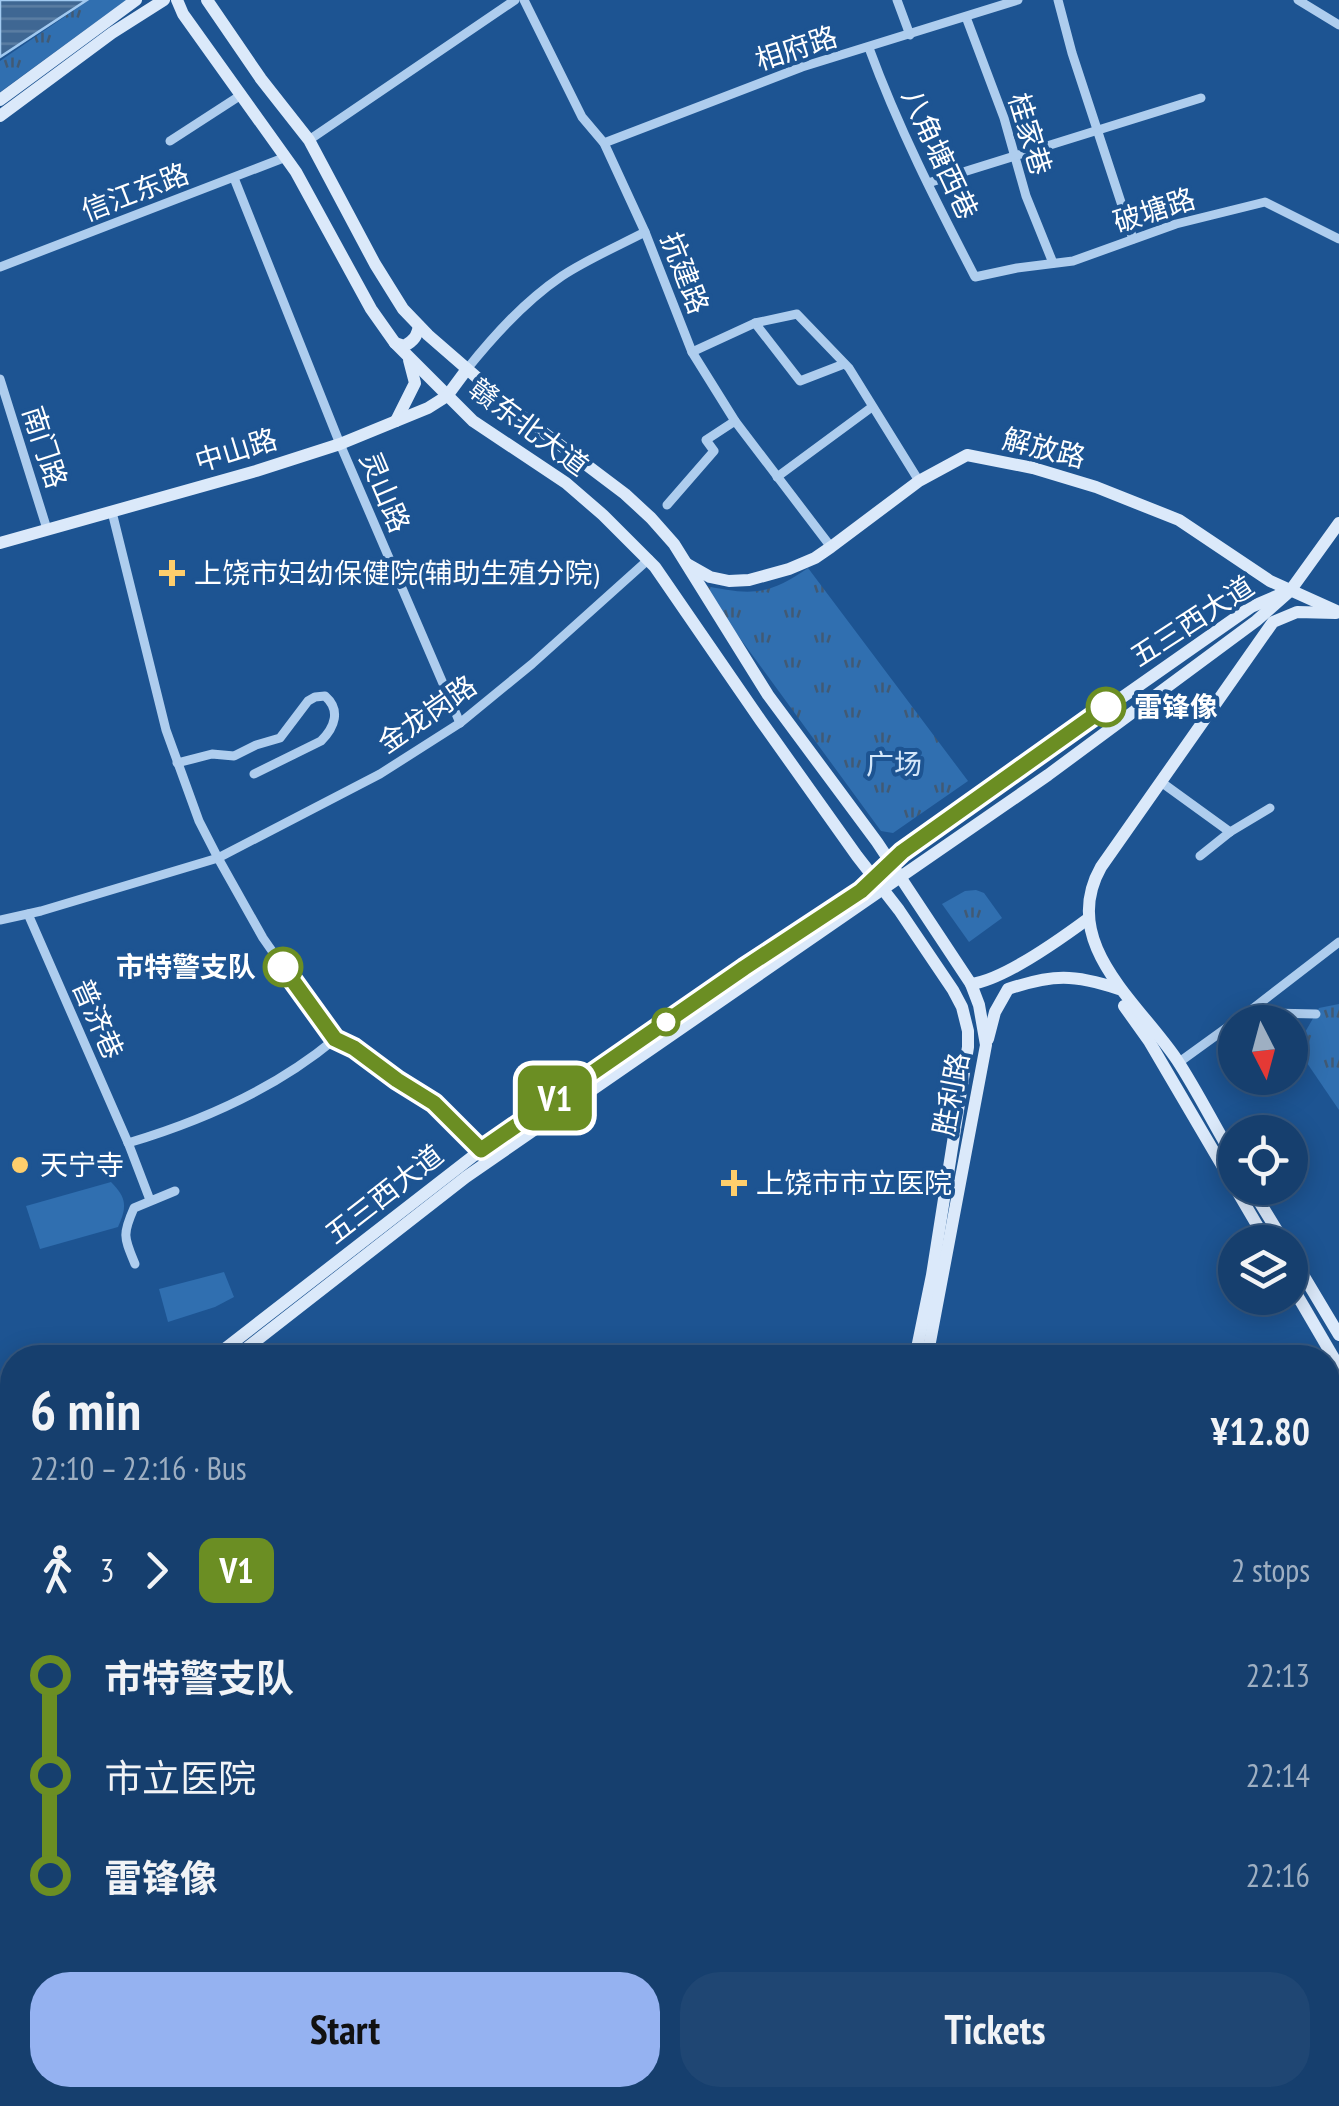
<!DOCTYPE html>
<html lang="en">
<head>
<meta charset="utf-8">
<style>
	:root { --surface:#163f6e; --page:#1f4673; --text:#f1f3f6; --muted:#9eafc2; --line:#355881; --accent:#95b2f1 }
	body { margin:0; font-family:"PT Sans Narrow","Noto Sans SC",sans-serif; background:var(--page); color:var(--text); height:100vh; display:flex; flex-direction:column; font-size:38px; white-space:nowrap }
	* { box-sizing:border-box; margin:0 }
	p { font-size:32px; color:var(--muted) }
	.icon { flex:none; width:55px; height:55px; fill:none; stroke:currentColor; stroke-width:2; stroke-linecap:round; stroke-linejoin:round }
	.map { position:relative; flex:1; overflow:hidden }
	.sheet { position:absolute; left:0px; top:1345px; width:1340px; height:762px; display:flex; flex-direction:column; background:var(--surface); border-radius:40px 40px 0 0; box-shadow:0 5px 25px #0003,0 0 0 2px var(--line) }
	.sheet>* { flex:none }
	.badge { padding:0 20px; border-radius:15px; font-size:35px; line-height:65px }
	.needle { width:65px; rotate:174deg }
	.controls { position:absolute; left:1218px; top:1005px; display:grid; gap:20px }
	.controls a { display:grid; place-items:center; width:90px; height:90px; border-radius:50%; background:var(--surface); box-shadow:0 5px 25px #0003,0 0 0 2px var(--line); font-size:50px }
	.map>.badge { position:absolute; translate:-50% -50%; box-shadow:0 0 0 5px #fff }
	.legs { display:flex; align-items:center; gap:15px; height:110px; padding:0 30px; font-size:32px }
	.legs p { margin-inline-start:auto }
	.head { display:flex; align-items:center; justify-content:space-between; height:170px; padding:0 30px }
	h1 { font-size:55px; font-weight:700; line-height:75px }
	.primary-button { display:flex; gap:20px; margin-top:auto; padding:20px 30px }
	.primary-button a { flex:1; height:115px; border-radius:40px; background:var(--accent); color:#111; font-size:40px; font-weight:700; line-height:115px; text-align:center }
	.primary-button a+a { background:var(--page); color:var(--text) }
	ul { padding:0 30px; list-style:none }
	li { display:flex; align-items:center; gap:35px; height:100px; font-size:38px }
	li i { display:grid; place-items:center; width:15px; height:100%; margin:0 12px; background:currentColor }
	li i::after { content:''; width:25px; height:25px; margin:-12px; border:8px solid; border-radius:50%; background:var(--surface) }
	li p { margin-inline-start:auto }
	li:first-child i { background:linear-gradient(#0000 50%,currentColor 0) }
	li:last-child i { background:linear-gradient(currentColor 50%,#0000 0) }
	.map>svg:first-child { display:block }
</style>
</head>
<body>
<div class="map">
<svg width="1339" height="2106" viewBox="0 0 1339 2106">
	<defs>
		<pattern id="park-tufts" width="24" height="20" patternUnits="userSpaceOnUse" patternTransform="scale(2.5)"><rect width="24" height="20" fill="#306fb0"/><path d="M3 7l-1-3M5 7V3M7 7l1-3M15 17l-1-3M17 17v-4M19 17l1-3" fill="none" stroke="#415a74"/></pattern>
		<pattern id="water-rules" width="6" height="5" patternUnits="userSpaceOnUse" patternTransform="scale(2.5)"><rect width="6" height="5" fill="#3f6793"/><path d="M0 2.5h6" fill="none" stroke="#5c7ea3"/></pattern>
	</defs>
	<rect width="100%" height="100%" fill="#1d5492"/>
	<g fill="url(#park-tufts)">
		<polygon points="89,0 126,0 0,92 0,61"/>
		<path d="M 808,568 L 968,781 L 893,833 L 881,831 L 701,585 C 749,595 767,597 808,568 Z"/>
		<polygon points="976,890 984,893 1002,918 969,942 942,904 965,891"/>
		<polygon points="1339,1004 1339,1110 1307,1063 1304,1034 1319,1008"/>
		<polygon points="1339,1437 1339,1514 1328,1520 1328,1445"/>
		<polygon points="12,1894 12,1961 0,1962 0,1895"/>
	</g>
	<g fill="#306fb0">
		<path d="M 111,1182 C 127,1198 127,1207 118,1227 L 40,1249 L 26,1206 Z"/>
		<polygon points="224,1272 234,1297 215,1307 168,1322 159,1289"/>
		<polygon points="1328,2084 1339,2099 1339,2106 1186,2106 1178,2095 1328,2095"/>
	</g>
	<polygon fill="url(#water-rules)" stroke="#a1c9f0" stroke-width="2.5" points="0,0 87,0 0,57"/>
	<g fill="none" stroke-linecap="round" stroke-linejoin="round">
		<g stroke="#aecdee" stroke-width="9">
			<polyline points="524,0 582,117 604,143 645,232 692,352 735,421 831,547"/>
			<polyline points="897,0 910,35"/>
			<polyline points="1058,0 1072,53 1133,239"/>
			<polyline points="1298,0 1339,25"/>
			<polyline points="966,17 1004,118 1026,196 1053,263"/>
			<path d="M 869,48 C 898,127 936,202 975,277 L 1017,268 L 1073,261 L 1176,224 L 1265,202 L 1339,239"/>
			<polyline points="309,140 515,0"/>
			<polyline points="170,141 241,95"/>
			<polyline points="604,143 802,67 1018,0"/>
			<polyline points="234,178 340,444 460,723"/>
			<polyline points="928,183 1201,98"/>
			<polyline points="0,267 286,157"/>
			<polyline points="755,323 800,381 844,364"/>
			<polyline points="692,352 755,323 797,314 849,368 919,481"/>
			<path d="M 467,369 C 495,334 525,301 562,276 C 588,259 618,246 645,232"/>
			<polyline points="0,379 47,529"/>
			<polyline points="777,477 872,407"/>
			<polyline points="667,505 714,451 706,440 735,421"/>
			<polyline points="112,512 166,730 199,821 218,858 263,938 330,1034 434,1103 481,1150"/>
			<path d="M 177,763 L 212,754 L 234,756 L 256,745 L 280,738 L 308,701 L 315,697 L 325,696 C 341,710 335,727 321,741 L 254,774"/>
			<polyline points="1161,782 1230,832"/>
			<polyline points="1200,856 1230,832 1270,808"/>
			<polyline points="28,914 129,1145 150,1200"/>
			<polyline points="0,920 41,911 218,858 380,774 460,723 532,664 649,559"/>
			<polyline points="1272,1013 1316,1014"/>
			<polyline points="1178,1063 1247,1013 1339,942"/>
			<path d="M 128,1143 C 202,1121 275,1089 335,1039"/>
			<path d="M 135,1264 C 124,1237 122,1235 134,1208 L 175,1191"/>
			<polyline points="0,1638 12,1654"/>
			<polyline points="1328,1808 1335,1847 1328,1862"/>
			<polyline points="158,2095 162,2106"/>
			<polyline points="449,2095 451,2106"/>
			<polyline points="710,2106 711,2095"/>
		</g>
		<g stroke="#dbe9fa" stroke-width="12">
			<polyline points="177,0 183,14 296,172 371,309 395,343 473,421 566,483 603,515 655,567 761,721 857,856 899,910 953,990 962,1007 968,1031 968,1047 932,1275 915,1358"/>
			<polyline points="207,0 261,79 309,140 375,264 403,309 428,335 519,414 625,494 651,518 674,544 768,695 877,842 971,984 979,1005 986,1045 927,1358"/>
			<polyline points="0,100 136,0"/>
			<polyline points="0,116 112,33 164,0"/>
			<path d="M 395,343 L 404,346 C 414,341 417,336 419,326"/>
			<polyline points="396,421 415,383 409,360"/>
			<polyline points="0,543 256,471 340,444 428,408 447,396 467,369"/>
			<polyline points="687,564 710,577 729,581 749,580 789,569 815,558 831,547 919,481 967,455 1033,468 1096,487 1179,520 1270,581 1339,612"/>
			<path d="M 971,984 C 1004,980 1062,938 1089,918"/>
			<polyline points="1124,1006 1149,1041 1267,1242"/>
			<path d="M 988,1039 L 995,1012 L 1008,989 C 1053,974 1074,974 1119,989"/>
			<path d="M 1235,1160 C 1215,1127 1198,1092 1177,1060 C 1139,1003 1058,943 1101,867 L 1273,622 L 1297,612 L 1336,613"/>
			<polyline points="1251,1188 1284,1242"/>
			<polyline points="1290,1253 1339,1335"/>
			<polyline points="1290,1283 1339,1367"/>
			<polyline points="213,1358 481,1150 744,968 861,891 903,851 1251,607 1279,595"/>
			<polyline points="234,1358 466,1177 1048,775 1256,621 1290,591 1339,523"/>
			<polyline points="0,1513 12,1504"/>
			<polyline points="0,1537 12,1527"/>
			<polyline points="1328,1673 1339,1671"/>
			<polyline points="1328,1691 1339,1690"/>
			<polyline points="943,2095 946,2106"/>
			<polyline points="961,2095 964,2106"/>
			<polyline points="342,2106 358,2095"/>
			<polyline points="374,2106 389,2095"/>
		</g>
	</g>
	<g fill="none" stroke-linecap="round" stroke-linejoin="round">
		<defs>
			<polyline id="line-1" points="283,967 335,1039 354,1048 397,1080 434,1103 481,1150 744,968 861,891 902,852 1106,707"/>
		</defs>
		<use href="#line-1" stroke="#fff" stroke-width="22"/>
		<use href="#line-1" stroke="#6b8e23" stroke-width="15"/>
	</g>
	<g fill="#fece6c" stroke="#1d5492" stroke-width="4">
		<path d="M167 558h10v10h10v10h-10v10h-10v-10h-10v-10h10z"/>
		<circle cx="20" cy="1165" r="10"/>
		<path d="M729 1168h10v10h10v10h-10v10h-10v-10h-10v-10h10z"/>
	</g>
	<g fill="#fff" stroke="#6b8e23" stroke-width="5">
		<circle cx="1106" cy="707" r="18"/>
		<circle cx="283" cy="967" r="18"/>
		<circle cx="666" cy="1022" r="12"/>
	</g>
	<g text-anchor="middle" stroke-width="8" stroke-linejoin="round" paint-order="stroke">
		<g font-size="28" fill="#fff" stroke="#1d5492">
			<text transform="translate(796 48) rotate(-18)" y="10">相府路</text>
			<text transform="translate(1030 134) rotate(73)" y="10">桂家巷</text>
			<text transform="translate(940 154) rotate(65)" y="10">八角塘西巷</text>
			<text transform="translate(135 192) rotate(-21)" y="10">信江东路</text>
			<text transform="translate(1154 210) rotate(-18)" y="10">破塘路</text>
			<text transform="translate(685 273) rotate(69)" y="10">抗建路</text>
			<text transform="translate(529 427) rotate(37)" y="10">赣东北大道</text>
			<text transform="translate(45 447) rotate(72)" y="10">南门路</text>
			<text transform="translate(1044 448) rotate(14)" y="10">解放路</text>
			<text transform="translate(236 450) rotate(-17)" y="10">中山路</text>
			<text transform="translate(385 492) rotate(67)" y="10">灵山路</text>
			<text transform="translate(1192 621) rotate(-33)" y="10">五三西大道</text>
			<text transform="translate(427 714) rotate(-35)" y="10">金龙岗路</text>
			<text transform="translate(98 1019) rotate(66)" y="10">普济巷</text>
			<text transform="translate(951 1094) rotate(-79)" y="10">胜利路</text>
			<text transform="translate(384 1194) rotate(-38)" y="10">五三西大道</text>
		</g>
		<g font-size="28" fill="#fff" stroke="#1d5492" text-anchor="start">
			<text x="194" y="583">上饶市妇幼保健院(辅助生殖分院)</text>
			<text x="40" y="1175">天宁寺</text>
			<text x="756" y="1193">上饶市市立医院</text>
		</g>
		<g font-size="28" font-weight="bold" fill="#fff" stroke="#1d5492" text-anchor="start">
			<text x="1134" y="717">雷锋像</text>
			<text x="256" y="977" text-anchor="end">市特警支队</text>
		</g>
		<g font-size="28" fill="#d4e7fa" stroke="#1d5492">
			<text x="894" y="774">广场</text>
		</g>
	</g>
</svg>
<div class="controls">
<a><svg class="needle" viewBox="-14 -14 28 28"><path d="M0-13l5 13h-10z" fill="#e53935"/><path d="M0 13l5-13h-10z" fill="#9eafc2"/></svg></a>
<a><svg class="icon" aria-label="locate" viewBox="0 0 24 24"><circle cx="12" cy="12" r="6"/><path d="M12 2v4M12 18v4M2 12h4M18 12h4"/></svg></a>
<a><svg class="icon" aria-label="layers" viewBox="0 0 24 24"><path d="M12 4l9 5-9 5-9-5zM3 14l9 5 9-5"/></svg></a>
</div>
<b class="badge" style="left:555px;top:1098px;background:#6b8e23;color:#fff">V1</b>
<section class="sheet">
<div class="head"><div><h1>6 min</h1><p>22:10 – 22:16 · Bus</p></div><b>¥12.80</b></div>
<div class="legs"><svg class="icon" aria-label="walk" viewBox="0 0 24 24"><circle cx="13" cy="4" r="2"/><path d="M13 8l-2 6 4 7M11 14l-3 7M7 12l3-4h3l4 4"/></svg>3<svg class="icon" aria-label="forward" viewBox="0 0 24 24"><path d="M9 5l7 7-7 7"/></svg><b class="badge" style="background:#6b8e23;color:#fff">V1</b><p>2 stops</p></div>
<ul>
<li><i style="color:#6b8e23"></i><b>市特警支队</b><p>22:13</p></li>
<li><i style="color:#6b8e23"></i><span>市立医院</span><p>22:14</p></li>
<li><i style="color:#6b8e23"></i><b>雷锋像</b><p>22:16</p></li>
</ul>
<div class="primary-button"><a>Start</a><a>Tickets</a></div>
</section>
</div>
</body>
</html>
